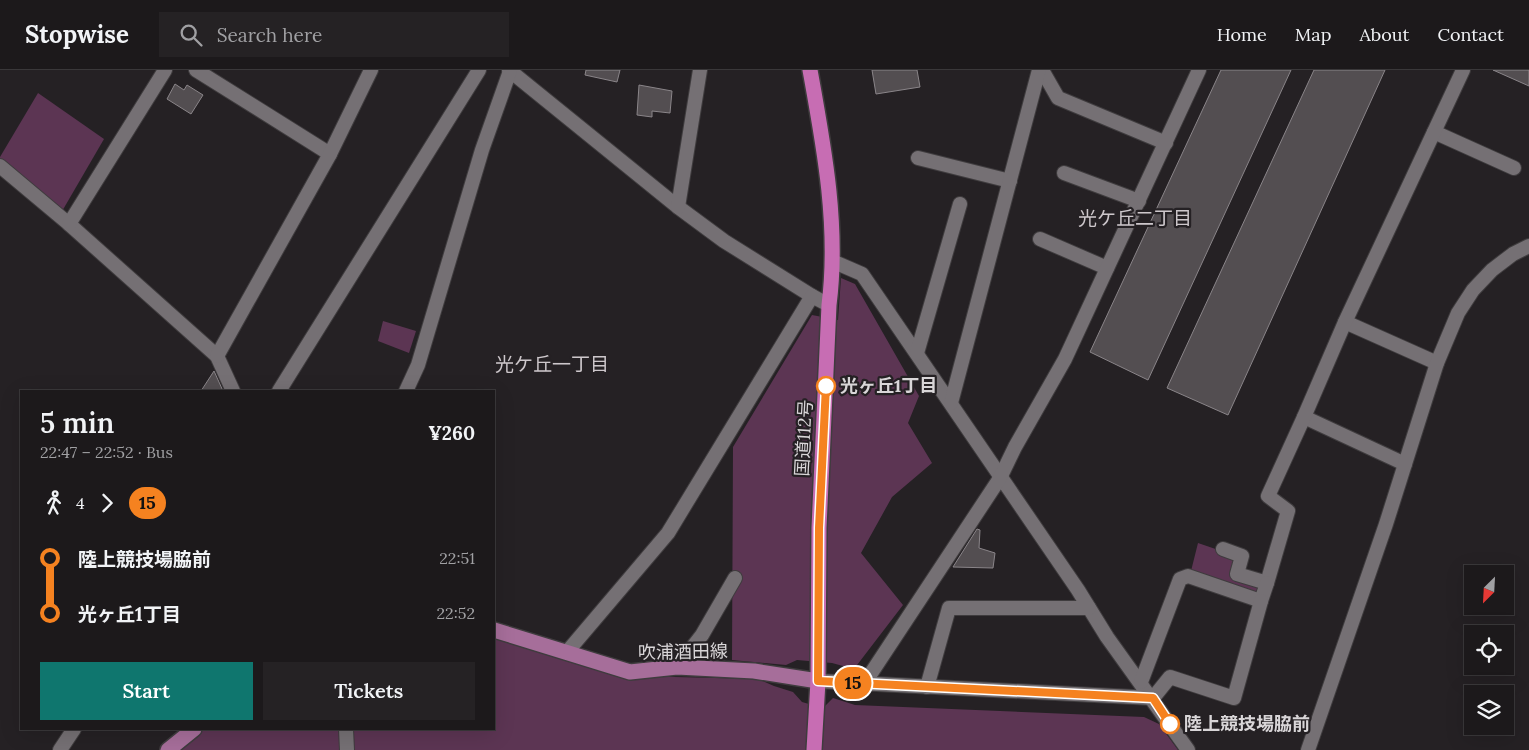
<!DOCTYPE html>
<html lang="en">
<head>
<meta charset="utf-8">
<style>
	:root { --surface:#1c191b; --page:#252224; --text:#f1f3f6; --muted:#a0a0a3; --line:#3a383a; --accent:#0f766e }
	body { margin:0; font-family:Lora,"Noto Sans JP",serif; background:var(--page); color:var(--text); height:100vh; display:flex; flex-direction:column; font-size:19px; white-space:nowrap }
	* { box-sizing:border-box; margin:0 }
	p { font-size:16px; color:var(--muted) }
	.icon { flex:none; width:28px; height:28px; fill:none; stroke:currentColor; stroke-width:2; stroke-linecap:round; stroke-linejoin:round }
	.map { position:relative; flex:1; overflow:hidden }
	.sheet { position:absolute; left:20px; top:320px; width:475px; height:340px; display:flex; flex-direction:column; background:var(--surface); border-radius:0px; box-shadow:0 5px 20px #0002,0 0 0 1px var(--line) }
	.sheet>* { flex:none }
	.badge { padding:0 10px; border-radius:16px; font-size:18px; line-height:32px }
	.needle { width:32px; rotate:204deg }
	.tools { position:absolute; left:1464px; top:495px; display:grid; gap:10px }
	.tools a { display:grid; place-items:center; width:50px; height:50px; border-radius:0px; background:var(--surface); box-shadow:0 5px 20px #0002,0 0 0 1px var(--line); font-size:25px }
	.map>.badge { position:absolute; translate:-50% -50%; box-shadow:0 0 0 2px #fff }
	.legs { display:flex; align-items:center; gap:8px; height:55px; padding:0 20px; font-size:16px }
	.legs p { margin-inline-start:auto }
	.overview { display:flex; align-items:center; justify-content:space-between; height:85px; padding:0 20px }
	h1 { font-size:28px; font-weight:600; line-height:38px }
	.primary-button { display:flex; gap:10px; margin-top:auto; padding:10px 20px }
	.primary-button a { flex:1; height:58px; border-radius:0px; background:var(--accent); color:#fff; font-size:20px; font-weight:600; line-height:58px; text-align:center }
	.primary-button a+a { background:var(--page); color:var(--text) }
	ul { padding:0 20px; list-style:none }
	li { display:flex; align-items:center; gap:18px; height:55px; font-size:19px }
	li i { display:grid; place-items:center; width:8px; height:100%; margin:0 6px; background:currentColor }
	li i::after { content:''; width:12px; height:12px; margin:-6px; border:4px solid; border-radius:50%; background:var(--surface) }
	li p { margin-inline-start:auto }
	li:first-child i { background:linear-gradient(#0000 50%,currentColor 0) }
	li:last-child i { background:linear-gradient(currentColor 50%,#0000 0) }
	header { display:flex; align-items:center; gap:30px; box-sizing:border-box; height:70px; padding:0 25px; background:var(--surface); border-bottom:1px solid var(--line) }
	header strong { font-size:24px }
	nav { display:flex; gap:28px; margin-inline-start:auto; font-size:18px }
	.search { width:350px; height:45px; background:var(--page); display:flex; align-items:center; gap:12px; box-sizing:border-box; padding:0 18px; border-radius:0px; color:var(--muted); font-size:19px }
	.map>svg:first-child { display:block }
</style>
</head>
<body>
<header>
<strong>Stopwise</strong>
<div class="search"><svg class="icon" aria-label="search" viewBox="0 0 24 24"><circle cx="10" cy="10" r="6"/><path d="M15 15l6 6"/></svg>Search here</div>
<nav><a>Home</a><a>Map</a><a>About</a><a>Contact</a></nav>
</header>
<div class="map">
<svg width="1529" height="680" viewBox="0 0 1529 680">
	<rect width="100%" height="100%" fill="#252124"/>
	<g fill="#5c3553">
		<polygon points="38,23 104,69 61,143 0,92 0,87"/>
		<polygon points="841,208 855,214 919,326 908,353 932,393 892,427 861,483 903,535 854,599 832,593 797,590 786,595 732,590 733,377 812,245 838,250"/>
		<polygon points="383,251 416,261 409,283 378,271"/>
		<polygon points="1198,473 1239,487 1236,505 1265,514 1260,529 1190,505"/>
		<polygon points="494,567 633,606 758,609 774,616 793,622 802,632 823,638 833,628 855,635 1144,647 1159,654 1178,680 171,680 194,659 494,659"/>
	</g>
	<g fill="#534e51" stroke="#8a8589">
		<polygon points="586,0 620,0 617,12 585,5"/>
		<polygon points="872,0 917,0 920,17 876,24"/>
		<polygon points="1221,0 1291,0 1148,310 1090,282"/>
		<polygon points="1314,0 1385,0 1228,345 1167,318"/>
		<polygon points="1493,0 1529,0 1529,16"/>
		<polygon points="175,14 184,20 187,15 203,25 191,44 167,29"/>
		<polygon points="639,15 672,21 670,43 652,41 652,47 637,45"/>
		<polygon points="214,301 223,321 201,321"/>
		<polygon points="977,459 980,460 979,478 995,483 993,498 953,497"/>
	</g>
	<g fill="none" stroke-linecap="round" stroke-linejoin="round">
		<defs>
			<g id="minor">
				<polyline points="196,0 330,84"/>
				<polyline points="509,0 678,137 724,171 812,226"/>
				<polyline points="1042,0 1058,28 1166,73"/>
				<polyline points="1434,62 1514,98"/>
				<polyline points="918,88 1010,111"/>
				<polyline points="0,96 69,154 217,286 233,321"/>
				<polyline points="1064,103 1139,131"/>
				<polyline points="678,137 700,0"/>
				<polyline points="69,154 165,0"/>
				<polyline points="1040,169 1107,198"/>
				<polyline points="832,191 862,204 1078,520 1107,567 1188,680"/>
				<polyline points="1345,252 1437,293"/>
				<polyline points="917,283 960,134"/>
				<polyline points="217,286 330,84 371,0"/>
				<polyline points="279,321 479,0"/>
				<polyline points="406,321 418,295 482,80 510,1"/>
				<polyline points="951,333 1039,0"/>
				<polyline points="1304,347 1405,394"/>
				<polyline points="1223,479 1242,486 1237,504 1267,513 1288,441 1268,426 1304,347 1345,252 1463,0"/>
				<polyline points="567,582 668,463 812,226 829,235"/>
				<polyline points="677,597 702,565 735,508"/>
				<polyline points="818,611 1153,628"/>
				<polyline points="1141,612 1180,509 1188,506 1261,531 1267,513"/>
				<polyline points="864,614 1000,408 1015,377 1065,289 1199,0"/>
				<polyline points="927,617 949,538 1089,538"/>
				<polyline points="1153,628 1170,607 1234,628 1261,531"/>
				<polyline points="346,659 347,680"/>
				<polyline points="60,680 74,659"/>
				<polyline points="1308,680 1386,454 1437,293 1458,243 1473,220 1492,200 1513,184 1529,176"/>
			</g>
			<g id="major">
				<polyline points="494,560 630,602 677,597 754,601 818,611"/>
				<polyline points="168,680 194,659"/>
			</g>
			<path id="highway" d="M 810,0 C 824,77 839,156 829,235 L 819,458 L 818,611 L 814,680"/>
		</defs>
		<use href="#minor" stroke="#3f3c3e" stroke-width="16"/>
		<use href="#major" stroke="#3f3c3e" stroke-width="18"/>
		<use href="#highway" stroke="#3f3c3e" stroke-width="18"/>
		<use href="#minor" stroke="#757074" stroke-width="14"/>
		<use href="#major" stroke="#a66e9a" stroke-width="15"/>
		<use href="#highway" stroke="#c76db3" stroke-width="15"/>
	</g>
	<g fill="none" stroke-linecap="round" stroke-linejoin="round">
		<defs>
			<polyline id="line-1" points="826,316 819,458 818,611 1153,628 1170,654"/>
		</defs>
		<use href="#line-1" stroke="#fff" stroke-width="11"/>
		<use href="#line-1" stroke="#f58220" stroke-width="8"/>
	</g>
	<g fill="#fff" stroke="#f58220" stroke-width="2.5">
		<circle cx="826" cy="316" r="9"/>
		<circle cx="1170" cy="654" r="9"/>
	</g>
	<g text-anchor="middle" stroke-width="4.5" stroke-linejoin="round" paint-order="stroke">
		<g font-size="18" font-weight="bold" fill="#d9d6d8" stroke="#252124" text-anchor="start">
			<text x="840" y="322">光ヶ丘1丁目</text>
			<text x="1184" y="660">陸上競技場脇前</text>
		</g>
		<g font-size="18" fill="#d9d6d8" stroke="#252124">
			<text transform="translate(804 368) rotate(-87)" y="6">国道112号</text>
			<text transform="translate(683 582) rotate(-1)" y="6">吹浦酒田線</text>
		</g>
		<g font-size="19" fill="#cdc7cb" stroke="#252124">
			<text x="1135" y="155">光ケ丘二丁目</text>
			<text x="552" y="301">光ケ丘一丁目</text>
		</g>
	</g>
</svg>
<div class="tools">
<a><svg class="needle" viewBox="-14 -14 28 28"><path d="M0-13l5 13h-10z" fill="#e53935"/><path d="M0 13l5-13h-10z" fill="#a0a0a3"/></svg></a>
<a><svg class="icon" aria-label="locate" viewBox="0 0 24 24"><circle cx="12" cy="12" r="6"/><path d="M12 2v4M12 18v4M2 12h4M18 12h4"/></svg></a>
<a><svg class="icon" aria-label="layers" viewBox="0 0 24 24"><path d="M12 4l9 5-9 5-9-5zM3 14l9 5 9-5"/></svg></a>
</div>
<b class="badge" style="left:853px;top:613px;background:#f58220;color:#111">15</b>
<section class="sheet">
<div class="overview"><div><h1>5 min</h1><p>22:47 – 22:52 · Bus</p></div><b>¥260</b></div>
<div class="legs"><svg class="icon" aria-label="walk" viewBox="0 0 24 24"><circle cx="13" cy="4" r="2"/><path d="M13 8l-2 6 4 7M11 14l-3 7M7 12l3-4h3l4 4"/></svg>4<svg class="icon" aria-label="forward" viewBox="0 0 24 24"><path d="M9 5l7 7-7 7"/></svg><b class="badge" style="background:#f58220;color:#111">15</b></div>
<ul>
<li><i style="color:#f58220"></i><b>陸上競技場脇前</b><p>22:51</p></li>
<li><i style="color:#f58220"></i><b>光ヶ丘1丁目</b><p>22:52</p></li>
</ul>
<div class="primary-button"><a>Start</a><a>Tickets</a></div>
</section>
</div>
</body>
</html>
